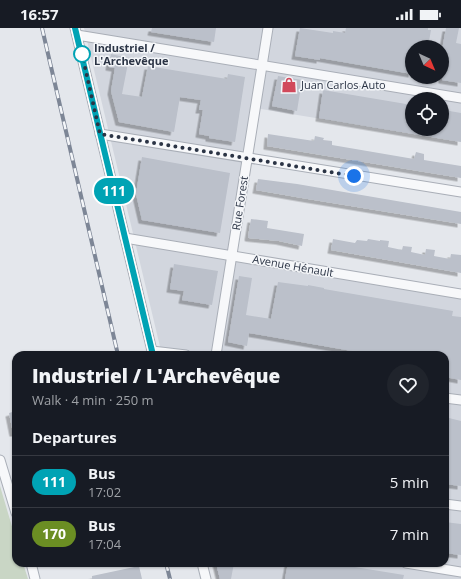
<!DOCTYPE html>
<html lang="en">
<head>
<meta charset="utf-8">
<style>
	:root { --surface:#171b24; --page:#20242c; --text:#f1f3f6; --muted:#9ea1a6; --line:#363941 }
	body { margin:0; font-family:"Open Sans",sans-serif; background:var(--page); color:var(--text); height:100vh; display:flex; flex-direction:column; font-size:15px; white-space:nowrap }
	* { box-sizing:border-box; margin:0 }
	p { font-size:13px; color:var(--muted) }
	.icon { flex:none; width:22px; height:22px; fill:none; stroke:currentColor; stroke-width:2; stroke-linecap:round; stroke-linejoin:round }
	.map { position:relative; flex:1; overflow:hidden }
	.details { position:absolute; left:12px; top:323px; width:437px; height:216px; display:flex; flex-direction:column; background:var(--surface); border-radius:12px; box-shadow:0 1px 3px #0004 }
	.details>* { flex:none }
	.badge { padding:0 8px; border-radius:13px; font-size:14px; line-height:26px }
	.needle { width:26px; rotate:136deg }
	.fabs { position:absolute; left:405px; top:12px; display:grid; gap:8px }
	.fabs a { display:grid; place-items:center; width:44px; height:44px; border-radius:50%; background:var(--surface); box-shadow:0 1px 3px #0004; font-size:20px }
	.you { position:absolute; width:20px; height:20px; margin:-10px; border:3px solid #fff; border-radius:50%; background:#1a73e8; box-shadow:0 0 0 6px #1a73e833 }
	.map>.badge { position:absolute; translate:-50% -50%; box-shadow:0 0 0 2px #fff }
	h2 { padding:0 20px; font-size:15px; line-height:36px }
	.round { display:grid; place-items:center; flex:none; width:42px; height:42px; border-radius:21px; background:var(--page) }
	.headline { display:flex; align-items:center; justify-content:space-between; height:68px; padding:0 20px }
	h1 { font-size:19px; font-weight:800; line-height:30px }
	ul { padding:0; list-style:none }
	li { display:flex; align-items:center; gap:12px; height:52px; padding:0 20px; border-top:1px solid var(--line) }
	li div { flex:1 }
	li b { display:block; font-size:15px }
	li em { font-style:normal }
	li .badge { min-width:44px; font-weight:700; text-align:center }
	.status { display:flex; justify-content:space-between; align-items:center; height:28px; padding:0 20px; background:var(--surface); direction:ltr }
	.status svg { height:11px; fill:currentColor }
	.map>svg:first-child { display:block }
</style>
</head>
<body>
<div class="status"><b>16:57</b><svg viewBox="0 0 49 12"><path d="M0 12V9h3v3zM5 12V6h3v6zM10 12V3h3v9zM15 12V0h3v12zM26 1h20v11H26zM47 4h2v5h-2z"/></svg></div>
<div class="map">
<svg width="461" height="551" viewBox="0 0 461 551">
	<defs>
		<filter id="shadow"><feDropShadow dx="-3.5" dy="3.5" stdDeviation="0" flood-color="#0004"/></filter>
	</defs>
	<rect width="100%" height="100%" fill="#e4e7ec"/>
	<path fill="#d2d6de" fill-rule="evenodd" d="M 84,0 L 461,0 L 461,114 L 255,80 L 232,227 L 461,266 L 461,551 L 217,551 L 213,535 L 445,535 L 445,327 L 162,327 ZM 412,19 L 442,19 L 442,49 L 412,49 ZM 412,71 L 442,71 L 442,101 L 412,101 Z"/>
	<polygon fill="#c9d6c5" points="0,458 16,512 16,535 23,535 28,551 0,551"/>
	<g fill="#bbc0ca" filter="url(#shadow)">
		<polygon points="152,0 216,0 214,14 151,4"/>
		<polygon points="300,0 333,5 333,3 345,5 346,0 428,0 428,2 431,2 428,19 412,19 412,46 320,30 320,32 295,28"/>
		<polygon points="446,0 459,0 456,15 461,16 461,55 442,52 442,22"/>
		<polygon points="111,26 129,30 122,66 142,69 148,38 227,51 228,46 245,49 235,114 209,110 209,108 199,106 203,82 199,82 201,72 180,69 174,104 119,94 111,63 115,40 109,39"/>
		<polygon points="278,48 302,52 297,83 272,78"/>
		<polygon points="323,62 412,77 412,101 442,101 444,82 461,85 461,114 319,90"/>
		<polygon points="268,106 314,113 315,108 324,110 323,112 332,113 332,117 414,131 416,124 424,126 424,132 461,138 461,150 267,118"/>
		<polygon points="142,129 230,145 220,205 142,192 136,166"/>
		<polygon points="258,151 297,156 461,184 461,196 308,171 256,162"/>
		<polygon points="251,191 268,193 267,200 304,206 302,218 279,213 249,210 248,209"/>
		<polygon points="333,211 355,215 357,212 367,213 368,211 380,213 380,212 389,213 388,219 402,222 403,218 412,219 411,224 425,227 426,221 435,222 434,228 450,231 451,226 461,227 461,245 331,222"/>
		<polygon points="174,236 218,243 212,277 182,272 184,263 170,261"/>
		<polygon points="239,248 252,250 246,287 271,291 278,254 308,258 308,257 324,260 324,261 453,283 452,288 461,289 461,352 445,349 445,327 375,327 249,305 247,318 228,314"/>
		<polygon points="16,383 16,405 13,405 9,385"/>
		<polygon points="445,389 461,393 461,458 445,456"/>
		<polygon points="445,494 461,496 461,527 445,525"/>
		<polygon points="216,535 234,535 231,551 220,551"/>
		<polygon points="288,535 330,535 404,547 403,551 285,551"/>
		<polygon points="139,538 142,551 92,551 92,548"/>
	</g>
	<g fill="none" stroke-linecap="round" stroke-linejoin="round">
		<defs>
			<g id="minor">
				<polyline points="75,0 153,327"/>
				<polyline points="77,7 461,70"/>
				<polyline points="100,106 461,164"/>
				<polyline points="125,210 461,266"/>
				<polyline points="152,323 186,327"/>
				<polyline points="216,327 268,0"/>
				<polyline points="445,370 461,372"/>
				<polyline points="0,432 16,485"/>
				<polyline points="445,476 461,478"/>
				<polyline points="31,535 35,551"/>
				<polyline points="202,535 206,551"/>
				<polyline points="406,535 461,544"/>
			</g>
		</defs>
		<use href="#minor" stroke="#a9aeb7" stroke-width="11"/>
		<use href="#minor" stroke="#f7f8fa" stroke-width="9"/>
		<defs>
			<g id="rail">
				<polyline points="42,0 118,327"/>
				<polyline points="166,535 170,551"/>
			</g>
		</defs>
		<use href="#rail" stroke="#7d8696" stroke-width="4"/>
		<use href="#rail" stroke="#f4f6f9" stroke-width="2.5" stroke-dasharray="8" stroke-linecap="butt"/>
	</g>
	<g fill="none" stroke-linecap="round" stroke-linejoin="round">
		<defs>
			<polyline id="line" points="75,0 153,327"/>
		</defs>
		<use href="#line" stroke="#fff" stroke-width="9"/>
		<use href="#line" stroke="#00a3b4" stroke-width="6"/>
		<polyline stroke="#2b3445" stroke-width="4" stroke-dasharray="0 7.2" points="82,26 100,106 354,148"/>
	</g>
	<defs>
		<symbol id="shop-bare" viewBox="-9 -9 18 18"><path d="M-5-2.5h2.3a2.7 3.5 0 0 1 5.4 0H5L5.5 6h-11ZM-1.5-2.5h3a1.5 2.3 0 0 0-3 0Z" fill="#d1495b" stroke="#f4f6f9" stroke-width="2.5" paint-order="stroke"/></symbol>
	</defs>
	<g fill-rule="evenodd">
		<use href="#shop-bare" x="278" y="46" width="22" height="22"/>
	</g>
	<circle fill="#fff" stroke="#00a3b4" stroke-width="2" cx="82" cy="26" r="8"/>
	<g text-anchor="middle" stroke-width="3" stroke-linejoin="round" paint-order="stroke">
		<g font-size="11" font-weight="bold" fill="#2b3445" stroke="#f4f6f9" text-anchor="start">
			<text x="94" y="24">Industriel /<tspan x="94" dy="13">L'Archevêque</tspan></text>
		</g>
		<g font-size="11" fill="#2b3445" stroke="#f4f6f9" text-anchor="start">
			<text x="301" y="61">Juan Carlos Auto</text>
		</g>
		<g font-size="11" fill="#2b3445" stroke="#f4f6f9">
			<text transform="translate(240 175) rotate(-81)" y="4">Rue Forest</text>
			<text transform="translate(293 238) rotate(10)" y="4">Avenue Hénault</text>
		</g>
	</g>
</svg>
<div class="fabs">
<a><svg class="needle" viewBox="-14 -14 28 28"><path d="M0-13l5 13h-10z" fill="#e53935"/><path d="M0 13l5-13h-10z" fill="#9ea1a6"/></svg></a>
<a><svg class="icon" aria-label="locate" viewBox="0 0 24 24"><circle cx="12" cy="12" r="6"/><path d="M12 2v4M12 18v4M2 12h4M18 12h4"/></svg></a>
</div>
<div class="you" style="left:354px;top:148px"></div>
<b class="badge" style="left:114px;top:163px;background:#00a3b4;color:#fff">111</b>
<section class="details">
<div class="headline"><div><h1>Industriel / L'Archevêque</h1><p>Walk · 4 min · 250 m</p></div><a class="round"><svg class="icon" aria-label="heart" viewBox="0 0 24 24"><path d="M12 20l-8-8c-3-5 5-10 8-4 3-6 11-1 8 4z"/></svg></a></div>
<h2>Departures</h2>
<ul>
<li><span class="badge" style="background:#00a3b4;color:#fff">111</span><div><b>Bus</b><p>17:02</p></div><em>5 min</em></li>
<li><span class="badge" style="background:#6b8e23;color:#fff">170</span><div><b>Bus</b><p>17:04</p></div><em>7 min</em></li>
</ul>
</section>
</div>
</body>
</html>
